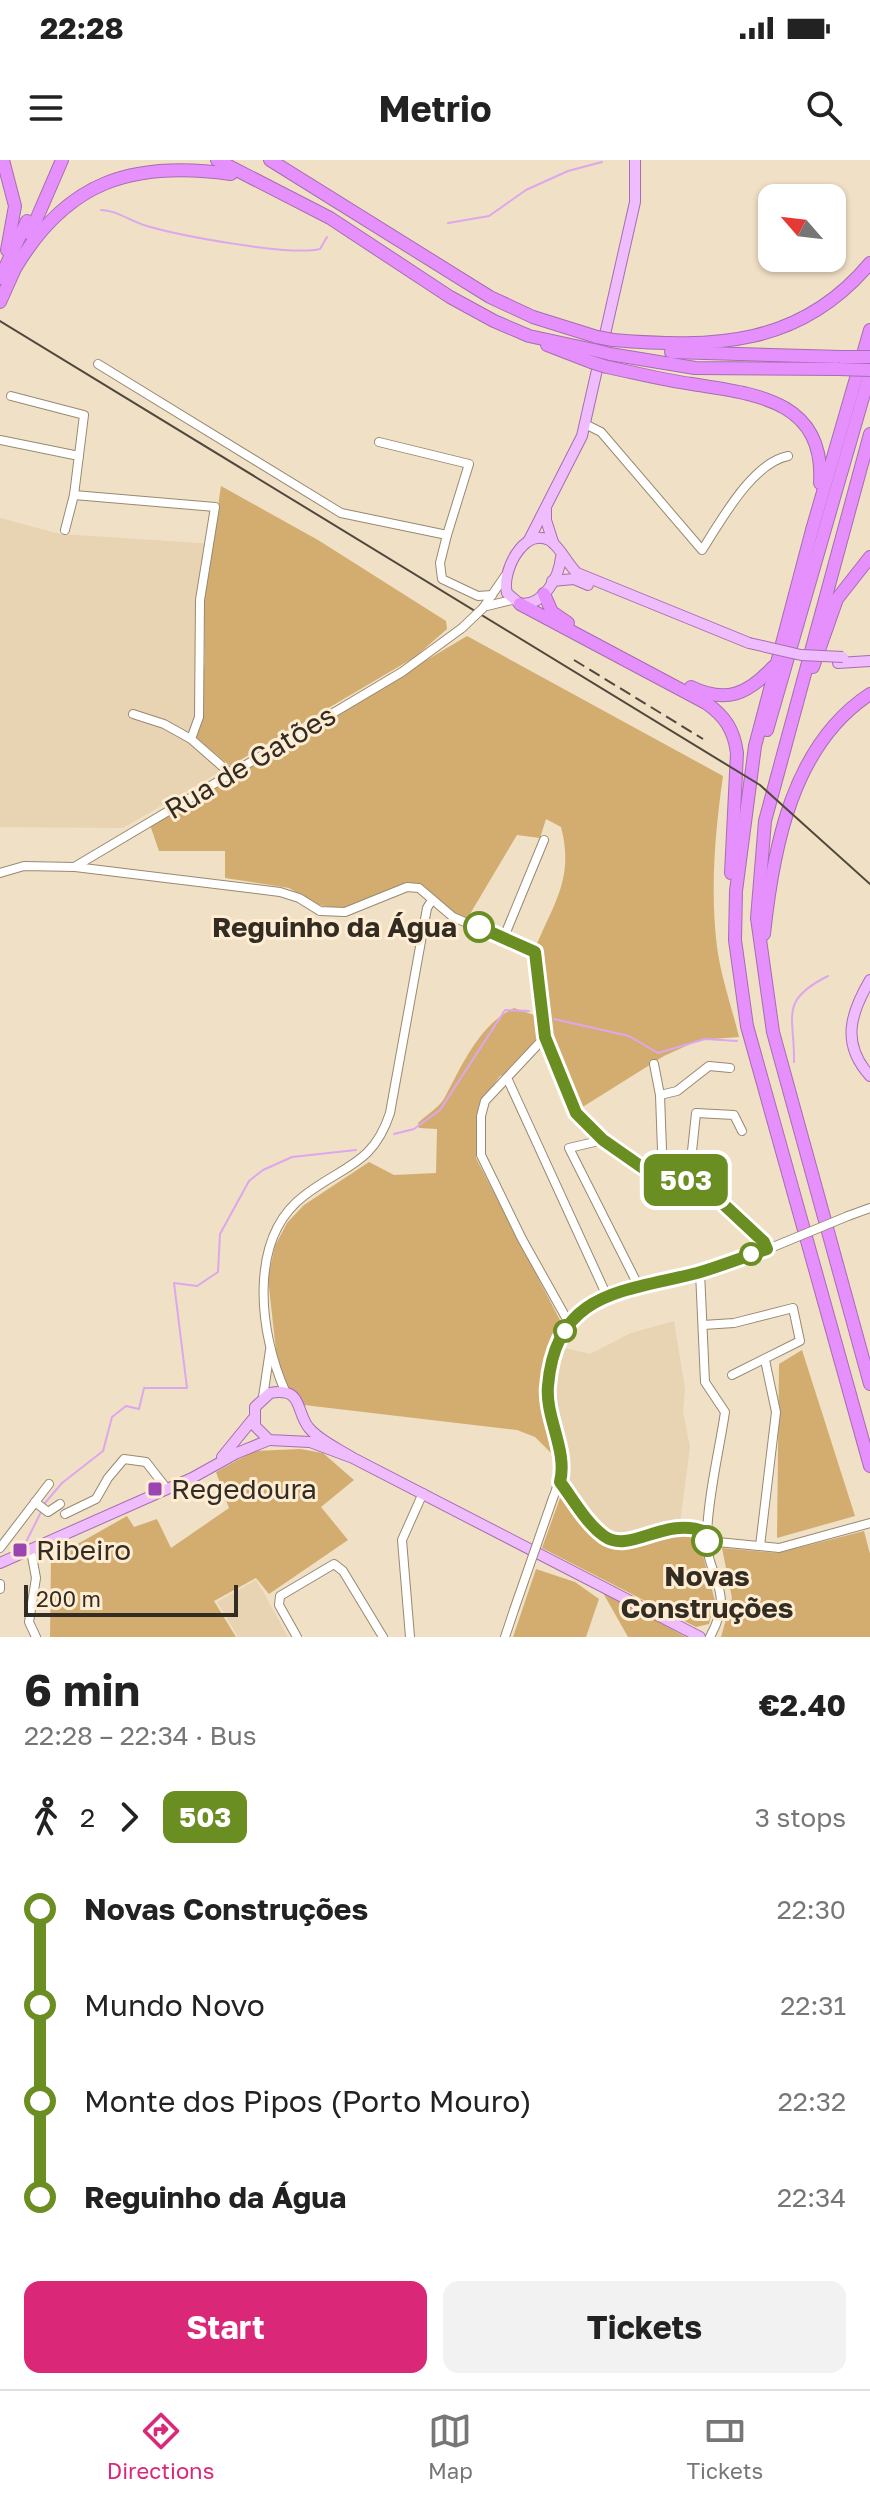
<!DOCTYPE html>
<html lang="en">
<head>
<meta charset="utf-8">
<style>
	:root { --surface:#fff; --page:#f2f2f2; --text:#222; --muted:#767676; --line:#e0e0e0; --accent:#db2777 }
	body { margin:0; font-family:"Golos Text",sans-serif; background:var(--page); color:var(--text); height:100vh; display:flex; flex-direction:column; font-size:30px; white-space:nowrap }
	* { box-sizing:border-box; margin:0 }
	p { font-size:26px; color:var(--muted) }
	.icon { flex:none; width:44px; height:44px; fill:none; stroke:currentColor; stroke-width:2; stroke-linecap:round; stroke-linejoin:round }
	.map { position:relative; height:1477px; overflow:hidden }
	.sheet { display:flex; flex-direction:column; background:var(--surface); flex:1 }
	.sheet>* { flex:none }
	.badge { padding:0 16px; border-radius:12px; font-size:28px; line-height:52px }
	.needle { width:52px; rotate:298deg }
	.fabs { position:absolute; left:758px; top:24px; display:grid; gap:16px }
	.fabs a { display:grid; place-items:center; width:88px; height:88px; border-radius:16px; background:var(--surface); box-shadow:0 2px 6px #0004; font-size:40px }
	.scale { position:absolute; left:24px; bottom:20px; width:214px; box-sizing:border-box; padding-left:8px; border:4px solid #322c22; border-top:0; font-size:22px; line-height:28px; white-space:nowrap; color:#322c22; -webkit-text-stroke:6px #feedd3; paint-order:stroke }
	.map>.badge { position:absolute; translate:-50% -50%; box-shadow:0 0 0 4px #fff }
	.legs { display:flex; align-items:center; gap:12px; height:88px; padding:0 24px; font-size:26px }
	.legs p { margin-inline-start:auto }
	.overview { display:flex; align-items:center; justify-content:space-between; height:136px; padding:0 24px }
	h1 { font-size:44px; font-weight:700; line-height:60px }
	.action { display:flex; gap:16px; margin-top:auto; padding:16px 24px }
	.action a { flex:1; height:92px; border-radius:16px; background:var(--accent); color:#fff; font-size:32px; font-weight:700; line-height:92px; text-align:center }
	.action a+a { background:var(--page); color:var(--text) }
	ul { padding:0 24px; list-style:none }
	li { display:flex; align-items:center; gap:28px; height:96px; font-size:30px }
	li i { display:grid; place-items:center; width:12px; height:100%; margin:0 10px; background:currentColor }
	li i::after { content:''; width:20px; height:20px; margin:-10px; border:6px solid; border-radius:50%; background:var(--surface) }
	li p { margin-inline-start:auto }
	li:first-child i { background:linear-gradient(#0000 50%,currentColor 0) }
	li:last-child i { background:linear-gradient(currentColor 50%,#0000 0) }
	.status { display:flex; justify-content:space-between; align-items:center; height:56px; padding:0 40px; background:var(--surface); direction:ltr }
	.status svg { height:22px; fill:currentColor }
	header { display:flex; justify-content:space-between; align-items:center; height:104px; padding:0 24px; background:var(--surface); font-size:36px; font-weight:700 }
	.tab-bar { display:flex; justify-content:space-around; align-items:center; height:112px; border-top:2px solid var(--line); background:var(--surface); font-size:22px; color:var(--muted) }
	.tab-bar a { display:grid; justify-items:center; gap:4px }
	.tab-bar .on { color:var(--accent) }
	.map>svg:first-child { display:block }
</style>
</head>
<body>
<div class="status"><b>22:28</b><svg viewBox="0 0 49 12"><path d="M0 12V9h3v3zM5 12V6h3v6zM10 12V3h3v9zM15 12V0h3v12zM26 1h20v11H26zM47 4h2v5h-2z"/></svg></div>
<header><svg class="icon" aria-label="menu" viewBox="0 0 24 24"><path d="M4 6h16M4 12h16M4 18h16"/></svg>Metrio<svg class="icon" aria-label="search" viewBox="0 0 24 24"><circle cx="10" cy="10" r="6"/><path d="M15 15l6 6"/></svg></header>
<div class="map">
<svg width="870" height="1477" viewBox="0 0 870 1477">
	<rect width="100%" height="100%" fill="#f0e0c6"/>
	<g fill="#e8d3b3">
		<polygon points="0,358 60,374 215,384 204,440 205,501 196,577 230,606 123,668 0,667"/>
		<polygon points="674,1161 685,1229 683,1252 690,1287 680,1362 639,1375 610,1375 593,1361 566,1325 552,1240 552,1216 561,1187 590,1194 631,1173"/>
		<polygon points="256,1420 265,1435 288,1477 238,1477 217,1442"/>
	</g>
	<g fill="#d3ad70">
		<polygon points="221,326 318,380 446,461 447,469 415,497 230,606 196,577 205,501 204,440"/>
		<path d="M 467,476 L 723,616 C 715,672 710,730 717,787 C 721,817 732,848 739,877 L 699,880 L 664,896 L 581,948 C 566,915 552,884 545,848 C 541,827 545,805 536,786 C 555,741 574,717 561,667 L 546,659 L 540,678 L 517,675 L 467,759 L 453,754 L 424,726 L 409,722 L 342,749 L 319,745 L 289,728 L 225,718 L 225,691 L 159,691 L 150,665 Z"/>
		<path d="M 514,848 L 534,855 L 537,878 L 507,914 L 500,916 L 478,947 L 476,998 L 562,1164 C 540,1215 541,1239 551,1293 L 535,1277 L 517,1270 L 304,1245 L 283,1222 L 277,1200 L 268,1118 L 275,1086 L 287,1063 L 304,1045 L 369,1002 L 394,1015 L 436,1013 L 437,969 L 419,968 L 418,963 C 426,955 440,947 445,937 C 462,905 480,864 514,848 Z"/>
		<polygon points="802,1190 855,1356 777,1378 779,1204"/>
		<polygon points="300,1289 323,1293 354,1320 321,1347 348,1380 269,1434 256,1418 214,1441 236,1477 50,1477 51,1399 127,1356 134,1367 157,1359 171,1388 229,1348 216,1312 254,1291"/>
		<path d="M 560,1338 C 581,1344 586,1375 608,1383 C 639,1395 671,1359 698,1377 L 715,1441 L 709,1464 L 696,1467 L 542,1388 Z"/>
		<polygon points="864,1371 870,1394 870,1477 721,1477 732,1438 722,1388 778,1393"/>
		<polygon points="536,1409 575,1422 599,1439 586,1477 513,1477"/>
		<polygon points="602,1431 686,1477 628,1477"/>
	</g>
	<g fill="none" stroke-linecap="round" stroke-linejoin="round">
		<g stroke="#dda7ed" stroke-width="2">
			<path d="M 101,50 C 117,50 131,62 147,66 C 181,76 289,96 320,89 L 327,77"/>
			<polyline points="448,63 489,56 526,30 568,11 602,2"/>
			<polyline points="554,859 629,876 658,893 705,879 737,881"/>
			<path d="M 794,902 C 795,856 778,841 828,816"/>
			<polyline points="394,974 414,969 440,950 505,850 529,851"/>
			<polyline points="45,1343 62,1323 103,1291 112,1257 126,1246 139,1249 144,1228 187,1228 174,1123 197,1126 218,1112 220,1074 249,1021 263,1010 292,997 356,990"/>
			<polyline points="26,1382 41,1352"/>
		</g>
		<defs>
			<g id="minor">
				<polyline points="98,204 341,353 447,375 440,403 442,419 478,436 492,435"/>
				<polyline points="11,236 84,255 74,335 65,370"/>
				<path d="M 585,264 L 601,272 L 702,390 C 721,361 752,303 788,296"/>
				<polyline points="0,280 79,296"/>
				<polyline points="379,282 469,304 447,375"/>
				<polyline points="74,335 215,347 200,440 199,557 191,579 231,614"/>
				<polyline points="487,446 512,440"/>
				<polyline points="483,448 505,416"/>
				<polyline points="133,554 164,564 191,579"/>
				<polyline points="76,706 402,512 462,468"/>
				<polyline points="0,713 24,706 75,707 280,732 299,738 320,751 345,752 407,727 419,728 453,757 535,792 545,877 576,953 603,980 653,1015 689,1020 705,1027 758,1075 767,1089"/>
				<polyline points="504,777 544,680"/>
				<polyline points="545,877 485,941 481,956 481,995 522,1079 569,1163"/>
				<polyline points="654,904 660,935 663,1018"/>
				<polyline points="508,920 606,1134"/>
				<polyline points="660,935 677,931 709,906 730,908"/>
				<polyline points="603,980 569,988 639,1127"/>
				<polyline points="689,1020 696,953 734,955 742,971"/>
				<polyline points="848,1056 870,1048"/>
				<path d="M 700,1112 L 705,1222 L 725,1252 C 719,1292 708,1336 707,1375 C 705,1419 737,1427 710,1477"/>
				<polyline points="703,1165 734,1163 793,1148 800,1181 732,1215"/>
				<path d="M 286,1233 C 259,1174 247,1078 305,1035 C 344,1005 373,1005 390,953 L 427,748 L 432,740"/>
				<polyline points="263,1237 270,1190"/>
				<path d="M 560,1322 C 573,1339 586,1364 604,1376 C 630,1395 665,1356 706,1372"/>
				<path d="M 553,1338 C 571,1297 546,1271 547,1231 C 548,1214 553,1198 559,1183 C 585,1123 643,1128 698,1112 C 727,1104 757,1094 785,1082"/>
				<polyline points="35,1342 48,1352 60,1344"/>
				<polyline points="65,1354 96,1339 108,1318 124,1299 146,1302 167,1329"/>
				<polyline points="707,1381 779,1388 870,1363"/>
				<polyline points="760,1386 776,1252 765,1200"/>
				<polyline points="0,1388 49,1324"/>
				<polyline points="31,1391 36,1418 29,1462 36,1477"/>
				<polyline points="0,1424 0,1429"/>
				<polyline points="297,1477 279,1445 280,1436 334,1404 343,1411 383,1477"/>
				<polyline points="410,1477 402,1380 423,1333"/>
				<polyline points="505,1477 514,1450"/>
			</g>
			<g id="major">
				<polyline points="546,350 546,360 553,382"/>
				<polyline points="529,380 582,276 635,42 635,0"/>
				<path d="M 561,397 C 559,418 543,446 520,444 L 507,433 C 501,413 523,367 549,380 C 560,386 567,404 577,413 L 749,483"/>
				<polyline points="552,421 574,419 588,425"/>
				<polyline points="838,503 870,501"/>
				<path d="M 870,820 C 850,854 841,884 870,916"/>
				<polyline points="222,1297 253,1259"/>
				<path d="M 353,1298 C 339,1289 320,1281 309,1268 C 295,1251 304,1227 270,1233 L 255,1247 L 255,1266 L 269,1280 L 310,1282 L 353,1298 L 700,1477"/>
				<polyline points="0,1403 192,1318 237,1293 269,1280"/>
			</g>
			<g id="highway">
				<polyline points="3,0 15,46 7,90"/>
				<polyline points="217,0 330,58 450,137 494,161 529,176 594,190"/>
				<polyline points="270,0 490,137 533,157 597,177"/>
				<polyline points="30,74 62,0"/>
				<path d="M 16,107 C 67,22 131,0 231,14"/>
				<polyline points="0,118 27,61"/>
				<polyline points="0,142 18,102"/>
				<polyline points="870,170 812,370 755,586 736,731 735,780 747,866 870,1306"/>
				<path d="M 613,180 C 713,188 800,187 870,103"/>
				<polyline points="547,185 591,202"/>
				<polyline points="671,192 841,197"/>
				<polyline points="610,194 695,208 838,209"/>
				<path d="M 607,207 C 636,213 663,220 692,224 C 755,234 825,240 820,323"/>
				<polyline points="870,274 765,661 757,758 773,872 870,1224"/>
				<polyline points="544,434 552,452 568,463"/>
				<path d="M 520,444 L 706,543 C 725,556 734,570 737,593 L 731,713"/>
				<polyline points="813,507 837,439 870,397"/>
				<path d="M 691,527 C 726,544 748,534 773,507"/>
				<polyline points="767,570 870,213"/>
				<path d="M 764,774 C 773,689 792,585 870,534"/>
			</g>
		</defs>
		<use href="#minor" stroke="#988972" stroke-width="10"/>
		<use href="#major" stroke="#a66db0" stroke-width="12"/>
		<use href="#highway" stroke="#a66db0" stroke-width="14"/>
		<use href="#minor" stroke="#fff" stroke-width="8"/>
		<use href="#major" stroke="#efbcfe" stroke-width="10"/>
		<use href="#highway" stroke="#e590fd" stroke-width="12"/>
		<polyline stroke="#50483c" stroke-width="2" points="0,161 760,625 870,724"/>
		<polyline stroke="#50483c" stroke-width="2" stroke-dasharray="12 6" stroke-linecap="butt" points="574,500 703,579"/>
		<defs>
			<g id="minor-bridge">
				<polyline points="462,468 483,448"/>
				<polyline points="785,1082 848,1056"/>
				<polyline points="514,1450 553,1338"/>
			</g>
			<polyline id="major-bridge" points="749,483 801,495 843,497"/>
			<g id="highway-bridge">
				<polyline points="597,177 613,180"/>
				<polyline points="594,190 610,194"/>
				<polyline points="841,197 870,197"/>
				<polyline points="591,202 607,207"/>
				<polyline points="838,209 870,210"/>
			</g>
		</defs>
		<use href="#minor-bridge" stroke="#988972" stroke-width="10" stroke-linecap="butt"/>
		<use href="#major-bridge" stroke="#a66db0" stroke-width="12" stroke-linecap="butt"/>
		<use href="#highway-bridge" stroke="#a66db0" stroke-width="14" stroke-linecap="butt"/>
		<use href="#minor-bridge" stroke="#fff" stroke-width="8"/>
		<use href="#major-bridge" stroke="#efbcfe" stroke-width="10"/>
		<use href="#highway-bridge" stroke="#e590fd" stroke-width="12"/>
	</g>
	<g fill="none" stroke-linecap="round" stroke-linejoin="round">
		<defs>
			<path id="line-1" d="M 479,767 L 535,792 L 545,877 L 576,953 L 603,980 L 653,1015 L 689,1020 L 705,1027 L 764,1082 L 767,1089 C 744,1097 721,1106 697,1113 C 623,1132 556,1131 548,1226 C 545,1257 568,1291 560,1322 C 573,1339 586,1363 604,1376 C 630,1395 665,1355 706,1372 L 707,1381"/>
		</defs>
		<use href="#line-1" stroke="#fff" stroke-width="18"/>
		<use href="#line-1" stroke="#6b8e23" stroke-width="12"/>
	</g>
	<g fill="#fff" stroke="#6b8e23" stroke-width="4">
		<circle cx="479" cy="767" r="14"/>
		<circle cx="751" cy="1094" r="10"/>
		<circle cx="565" cy="1171" r="10"/>
		<circle cx="707" cy="1381" r="14"/>
	</g>
	<g fill="#9b45b2" stroke="#feedd3" stroke-width="3">
		<rect x="147" y="1321" width="16" height="16" rx="4"/>
		<rect x="12" y="1382" width="16" height="16" rx="4"/>
	</g>
	<g text-anchor="middle" stroke-width="6" stroke-linejoin="round" paint-order="stroke">
		<g font-size="28" fill="#322c22" stroke="#feedd3">
			<text transform="translate(250 602) rotate(-31)" y="10">Rua de Gatões</text>
		</g>
		<g font-size="28" font-weight="bold" fill="#322c22" stroke="#feedd3" text-anchor="end">
			<text x="457" y="777">Reguinho da Água</text>
			<text x="707" y="1426" text-anchor="middle">Novas<tspan x="707" dy="32">Construções</tspan></text>
		</g>
		<g font-size="28" fill="#322c22" stroke="#feedd3" text-anchor="start">
			<text x="171" y="1339">Regedoura</text>
			<text x="36" y="1400">Ribeiro</text>
		</g>
	</g>
</svg>
<div class="fabs">
<a><svg class="needle" viewBox="-14 -14 28 28"><path d="M0-13l5 13h-10z" fill="#e53935"/><path d="M0 13l5-13h-10z" fill="#767676"/></svg></a>
</div>
<div class="scale">200 m</div>
<b class="badge" style="left:686px;top:1020px;background:#6b8e23;color:#fff">503</b>
</div>
<section class="sheet">
<div class="overview"><div><h1>6 min</h1><p>22:28 – 22:34 · Bus</p></div><b>€2.40</b></div>
<div class="legs"><svg class="icon" aria-label="walk" viewBox="0 0 24 24"><circle cx="13" cy="4" r="2"/><path d="M13 8l-2 6 4 7M11 14l-3 7M7 12l3-4h3l4 4"/></svg>2<svg class="icon" aria-label="forward" viewBox="0 0 24 24"><path d="M9 5l7 7-7 7"/></svg><b class="badge" style="background:#6b8e23;color:#fff">503</b><p>3 stops</p></div>
<ul>
<li><i style="color:#6b8e23"></i><b>Novas Construções</b><p>22:30</p></li>
<li><i style="color:#6b8e23"></i><span>Mundo Novo</span><p>22:31</p></li>
<li><i style="color:#6b8e23"></i><span>Monte dos Pipos (Porto Mouro)</span><p>22:32</p></li>
<li><i style="color:#6b8e23"></i><b>Reguinho da Água</b><p>22:34</p></li>
</ul>
<div class="action"><a>Start</a><a>Tickets</a></div>
</section>
<nav class="tab-bar">
<a class="on"><svg class="icon" aria-label="directions" viewBox="0 0 24 24"><path d="M12 3l9 9-9 9-9-9zM9 14v-3h6M13 9l2 2-2 2"/></svg>Directions</a>
<a><svg class="icon" aria-label="map" viewBox="0 0 24 24"><path d="M3 6l6-2 6 2 6-2v14l-6 2-6-2-6 2zM9 4v14M15 6v14"/></svg>Map</a>
<a><svg class="icon" aria-label="tickets" viewBox="0 0 24 24"><path d="M3 7h18v10H3zM15 7v10"/></svg>Tickets</a>
</nav>
</body>
</html>
